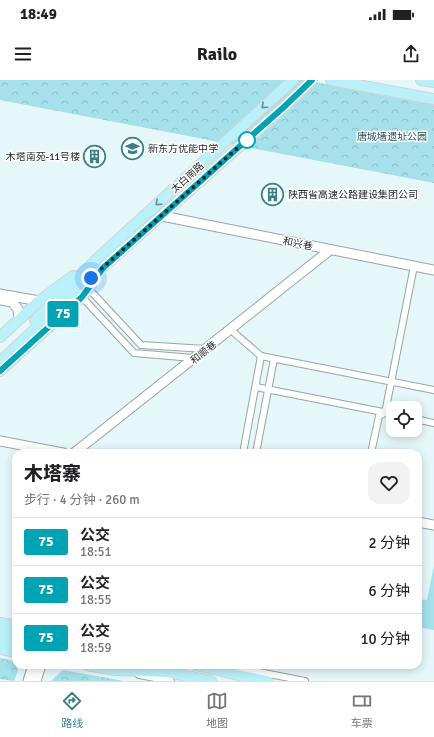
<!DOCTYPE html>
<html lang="zh">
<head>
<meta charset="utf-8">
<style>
	:root { --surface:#fff; --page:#f2f2f2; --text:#202124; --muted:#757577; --line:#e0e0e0; --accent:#3a808b }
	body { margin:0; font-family:Signika,"Noto Sans SC",sans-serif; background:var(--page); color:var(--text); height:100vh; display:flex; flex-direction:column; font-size:15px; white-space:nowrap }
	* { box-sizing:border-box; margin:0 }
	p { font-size:13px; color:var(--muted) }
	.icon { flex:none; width:22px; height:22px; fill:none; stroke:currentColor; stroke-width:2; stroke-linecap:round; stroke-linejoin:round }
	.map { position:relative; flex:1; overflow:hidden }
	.drawer { position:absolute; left:12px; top:369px; width:410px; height:220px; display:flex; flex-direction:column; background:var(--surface); border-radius:12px; box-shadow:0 2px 10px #0003 }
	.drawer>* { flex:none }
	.badge { padding:0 8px; border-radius:3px; font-size:14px; line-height:26px }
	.buttons { position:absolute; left:386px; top:321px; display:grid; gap:8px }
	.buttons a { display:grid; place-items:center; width:36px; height:36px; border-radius:8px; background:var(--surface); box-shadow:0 2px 10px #0003; font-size:20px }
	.you { position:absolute; width:20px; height:20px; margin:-10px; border:3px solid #fff; border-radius:50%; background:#1a73e8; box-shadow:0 0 0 6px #1a73e833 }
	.map>.badge { position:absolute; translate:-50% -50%; box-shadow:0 0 0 2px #fff }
	.round { display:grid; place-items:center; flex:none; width:42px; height:42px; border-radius:12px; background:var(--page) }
	.overview { display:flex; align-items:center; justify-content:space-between; height:68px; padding:0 12px }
	h1 { font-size:19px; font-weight:800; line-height:30px }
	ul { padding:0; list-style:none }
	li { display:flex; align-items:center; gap:12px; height:48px; padding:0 12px; border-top:1px solid var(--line) }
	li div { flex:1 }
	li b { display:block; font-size:15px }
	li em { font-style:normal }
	li .badge { min-width:44px; font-weight:700; text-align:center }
	.status { display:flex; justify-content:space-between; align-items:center; height:28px; padding:0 20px; background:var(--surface); direction:ltr }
	.status svg { height:11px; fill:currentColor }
	header { display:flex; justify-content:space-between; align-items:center; height:52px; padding:0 12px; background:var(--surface); font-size:18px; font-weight:800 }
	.menu { display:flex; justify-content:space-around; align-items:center; height:56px; border-top:1px solid var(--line); background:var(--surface); font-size:11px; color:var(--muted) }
	.menu a { display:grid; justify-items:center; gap:2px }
	.menu .active { color:var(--accent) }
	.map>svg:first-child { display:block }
</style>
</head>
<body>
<div class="status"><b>18:49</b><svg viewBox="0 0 49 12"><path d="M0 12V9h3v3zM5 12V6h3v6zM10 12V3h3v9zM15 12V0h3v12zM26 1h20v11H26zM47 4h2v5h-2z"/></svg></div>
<header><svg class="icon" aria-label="menu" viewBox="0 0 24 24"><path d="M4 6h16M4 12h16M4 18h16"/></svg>Railo<svg class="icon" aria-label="share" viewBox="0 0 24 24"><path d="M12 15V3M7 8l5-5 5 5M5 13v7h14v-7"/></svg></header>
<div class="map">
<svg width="434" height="601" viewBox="0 0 434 601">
	<defs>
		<pattern id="park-crowns" width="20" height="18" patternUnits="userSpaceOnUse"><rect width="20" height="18" fill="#a5e0eb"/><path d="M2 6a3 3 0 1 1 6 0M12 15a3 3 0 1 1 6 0" fill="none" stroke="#8ec0ca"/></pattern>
	</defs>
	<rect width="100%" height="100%" fill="#e6f7fa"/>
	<polygon fill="#a5e0eb" points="434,485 434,550 418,547 418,519 427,520"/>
	<g fill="url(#park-crowns)">
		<polygon points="0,0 304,0 434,24 434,103 0,20"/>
		<polygon points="0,578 14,581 18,591 14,601 0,599"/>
		<polygon points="63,590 124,601 51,601"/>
	</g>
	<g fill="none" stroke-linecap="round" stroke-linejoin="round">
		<defs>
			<g id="street">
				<polyline points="88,208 141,265 206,269"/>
				<polyline points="82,217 134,273 193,278"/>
				<polyline points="231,250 261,276 434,310"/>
				<polyline points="256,307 393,334"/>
				<polyline points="415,339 434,343"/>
				<polyline points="243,373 261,276"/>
				<polyline points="256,373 274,279"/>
				<polyline points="371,373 379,336 385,333 414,186"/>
				<polyline points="229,591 238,588 305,601"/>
				<polyline points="139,595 171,601"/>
			</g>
			<g id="secondary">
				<polyline points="162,136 434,190"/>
				<polyline points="0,214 39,221"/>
				<polyline points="1,220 12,222 18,229 19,240"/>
				<polyline points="0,361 63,373"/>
				<polyline points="74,373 330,170"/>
				<polyline points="418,442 434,445"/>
				<polyline points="28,601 33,585"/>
				<polyline points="36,601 41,585"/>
			</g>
			<g id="primary">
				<polyline points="331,0 434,19"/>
				<polyline points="421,0 434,2"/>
				<polyline points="35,240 99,177 293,0"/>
				<polyline points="0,257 39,221 73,196"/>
				<polyline points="0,282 68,218 285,26 312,0"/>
				<polyline points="0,291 82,217 92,203"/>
				<polyline points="0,543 16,546"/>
				<polyline points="0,551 16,554"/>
				<polyline points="0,559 16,562"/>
				<polyline points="0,569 16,572"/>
				<polyline points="86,585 116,590 168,592 211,601"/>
				<path d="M 196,585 C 220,590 243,597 267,601"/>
			</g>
		</defs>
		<use href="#street" stroke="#96a5a8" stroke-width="8"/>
		<use href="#secondary" stroke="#96a5a8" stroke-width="11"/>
		<use href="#primary" stroke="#d3d4d4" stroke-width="12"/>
		<use href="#street" stroke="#fff" stroke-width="6"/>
		<use href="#secondary" stroke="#fff" stroke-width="9"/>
		<use href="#primary" stroke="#b9f0fa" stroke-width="10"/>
	</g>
	<defs><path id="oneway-chevron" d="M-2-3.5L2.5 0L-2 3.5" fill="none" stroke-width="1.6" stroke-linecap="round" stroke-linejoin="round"/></defs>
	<g stroke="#6e8c92">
		<use href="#oneway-chevron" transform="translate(264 26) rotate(138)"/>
		<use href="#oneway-chevron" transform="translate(158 123) rotate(138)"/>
	</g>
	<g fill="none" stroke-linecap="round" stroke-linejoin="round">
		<defs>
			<polyline id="line" points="0,291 82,217 103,188 285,26 312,0"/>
		</defs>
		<use href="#line" stroke="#fff" stroke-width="9"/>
		<use href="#line" stroke="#00a3b4" stroke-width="6"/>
		<polyline stroke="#23292a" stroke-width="4" stroke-dasharray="0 7.2" points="91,198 251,56 247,60"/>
	</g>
	<defs>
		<symbol id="school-ring" viewBox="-11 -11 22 22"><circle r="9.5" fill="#fff" stroke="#3a808b" stroke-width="1.5"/><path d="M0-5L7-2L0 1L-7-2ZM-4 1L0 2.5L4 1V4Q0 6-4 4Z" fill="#3a808b"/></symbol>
		<symbol id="building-ring" viewBox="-11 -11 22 22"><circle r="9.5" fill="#fff" stroke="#3a808b" stroke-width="1.5"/><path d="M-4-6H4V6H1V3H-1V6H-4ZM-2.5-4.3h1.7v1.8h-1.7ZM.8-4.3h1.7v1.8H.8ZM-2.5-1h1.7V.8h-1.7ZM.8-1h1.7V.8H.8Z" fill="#3a808b"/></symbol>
	</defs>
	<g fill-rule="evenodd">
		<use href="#school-ring" x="120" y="56" width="25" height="25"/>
		<use href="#building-ring" x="82" y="64" width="25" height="25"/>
		<use href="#building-ring" x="260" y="102" width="25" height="25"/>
	</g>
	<circle fill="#fff" stroke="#00a3b4" stroke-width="2" cx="247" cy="60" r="8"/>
	<g text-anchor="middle" stroke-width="3" stroke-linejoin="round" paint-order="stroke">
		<g font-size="10" fill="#245058" stroke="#fff">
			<text x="392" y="60">唐城墙遗址公园</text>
		</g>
		<g font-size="10" fill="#23292a" stroke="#fff" text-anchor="start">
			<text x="148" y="72">新东方优能中学</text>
			<text x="80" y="80" text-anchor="end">木塔南苑-11号楼</text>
			<text x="288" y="118">陕西省高速公路建设集团公司</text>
		</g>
		<g font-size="10" fill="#23292a" stroke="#fff">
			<text transform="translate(187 97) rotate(-42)" y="4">太白南路</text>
			<text transform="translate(298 163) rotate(11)" y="4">和兴巷</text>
			<text transform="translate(203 272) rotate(-38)" y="4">和顺巷</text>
		</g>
	</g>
</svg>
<div class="buttons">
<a><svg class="icon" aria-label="locate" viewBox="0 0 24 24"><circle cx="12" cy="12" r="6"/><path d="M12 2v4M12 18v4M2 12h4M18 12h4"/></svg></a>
</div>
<div class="you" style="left:91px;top:198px"></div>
<b class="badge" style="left:63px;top:234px;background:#00a3b4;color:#fff">75</b>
<section class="drawer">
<div class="overview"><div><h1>木塔寨</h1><p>步行 · 4 分钟 · 260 m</p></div><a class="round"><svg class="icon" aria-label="heart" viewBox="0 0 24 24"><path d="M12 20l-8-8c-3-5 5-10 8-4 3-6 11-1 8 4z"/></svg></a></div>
<ul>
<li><span class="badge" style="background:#00a3b4;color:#fff">75</span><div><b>公交</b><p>18:51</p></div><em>2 分钟</em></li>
<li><span class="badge" style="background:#00a3b4;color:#fff">75</span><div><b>公交</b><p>18:55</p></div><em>6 分钟</em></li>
<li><span class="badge" style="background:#00a3b4;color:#fff">75</span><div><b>公交</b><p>18:59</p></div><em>10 分钟</em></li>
</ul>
</section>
</div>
<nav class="menu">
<a class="active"><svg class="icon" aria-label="directions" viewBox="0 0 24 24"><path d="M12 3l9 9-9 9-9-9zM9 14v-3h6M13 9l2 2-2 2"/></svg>路线</a>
<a><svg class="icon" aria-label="map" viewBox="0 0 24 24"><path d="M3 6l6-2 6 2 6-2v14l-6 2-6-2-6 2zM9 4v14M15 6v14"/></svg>地图</a>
<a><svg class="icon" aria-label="tickets" viewBox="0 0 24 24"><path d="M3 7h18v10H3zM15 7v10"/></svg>车票</a>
</nav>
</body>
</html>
